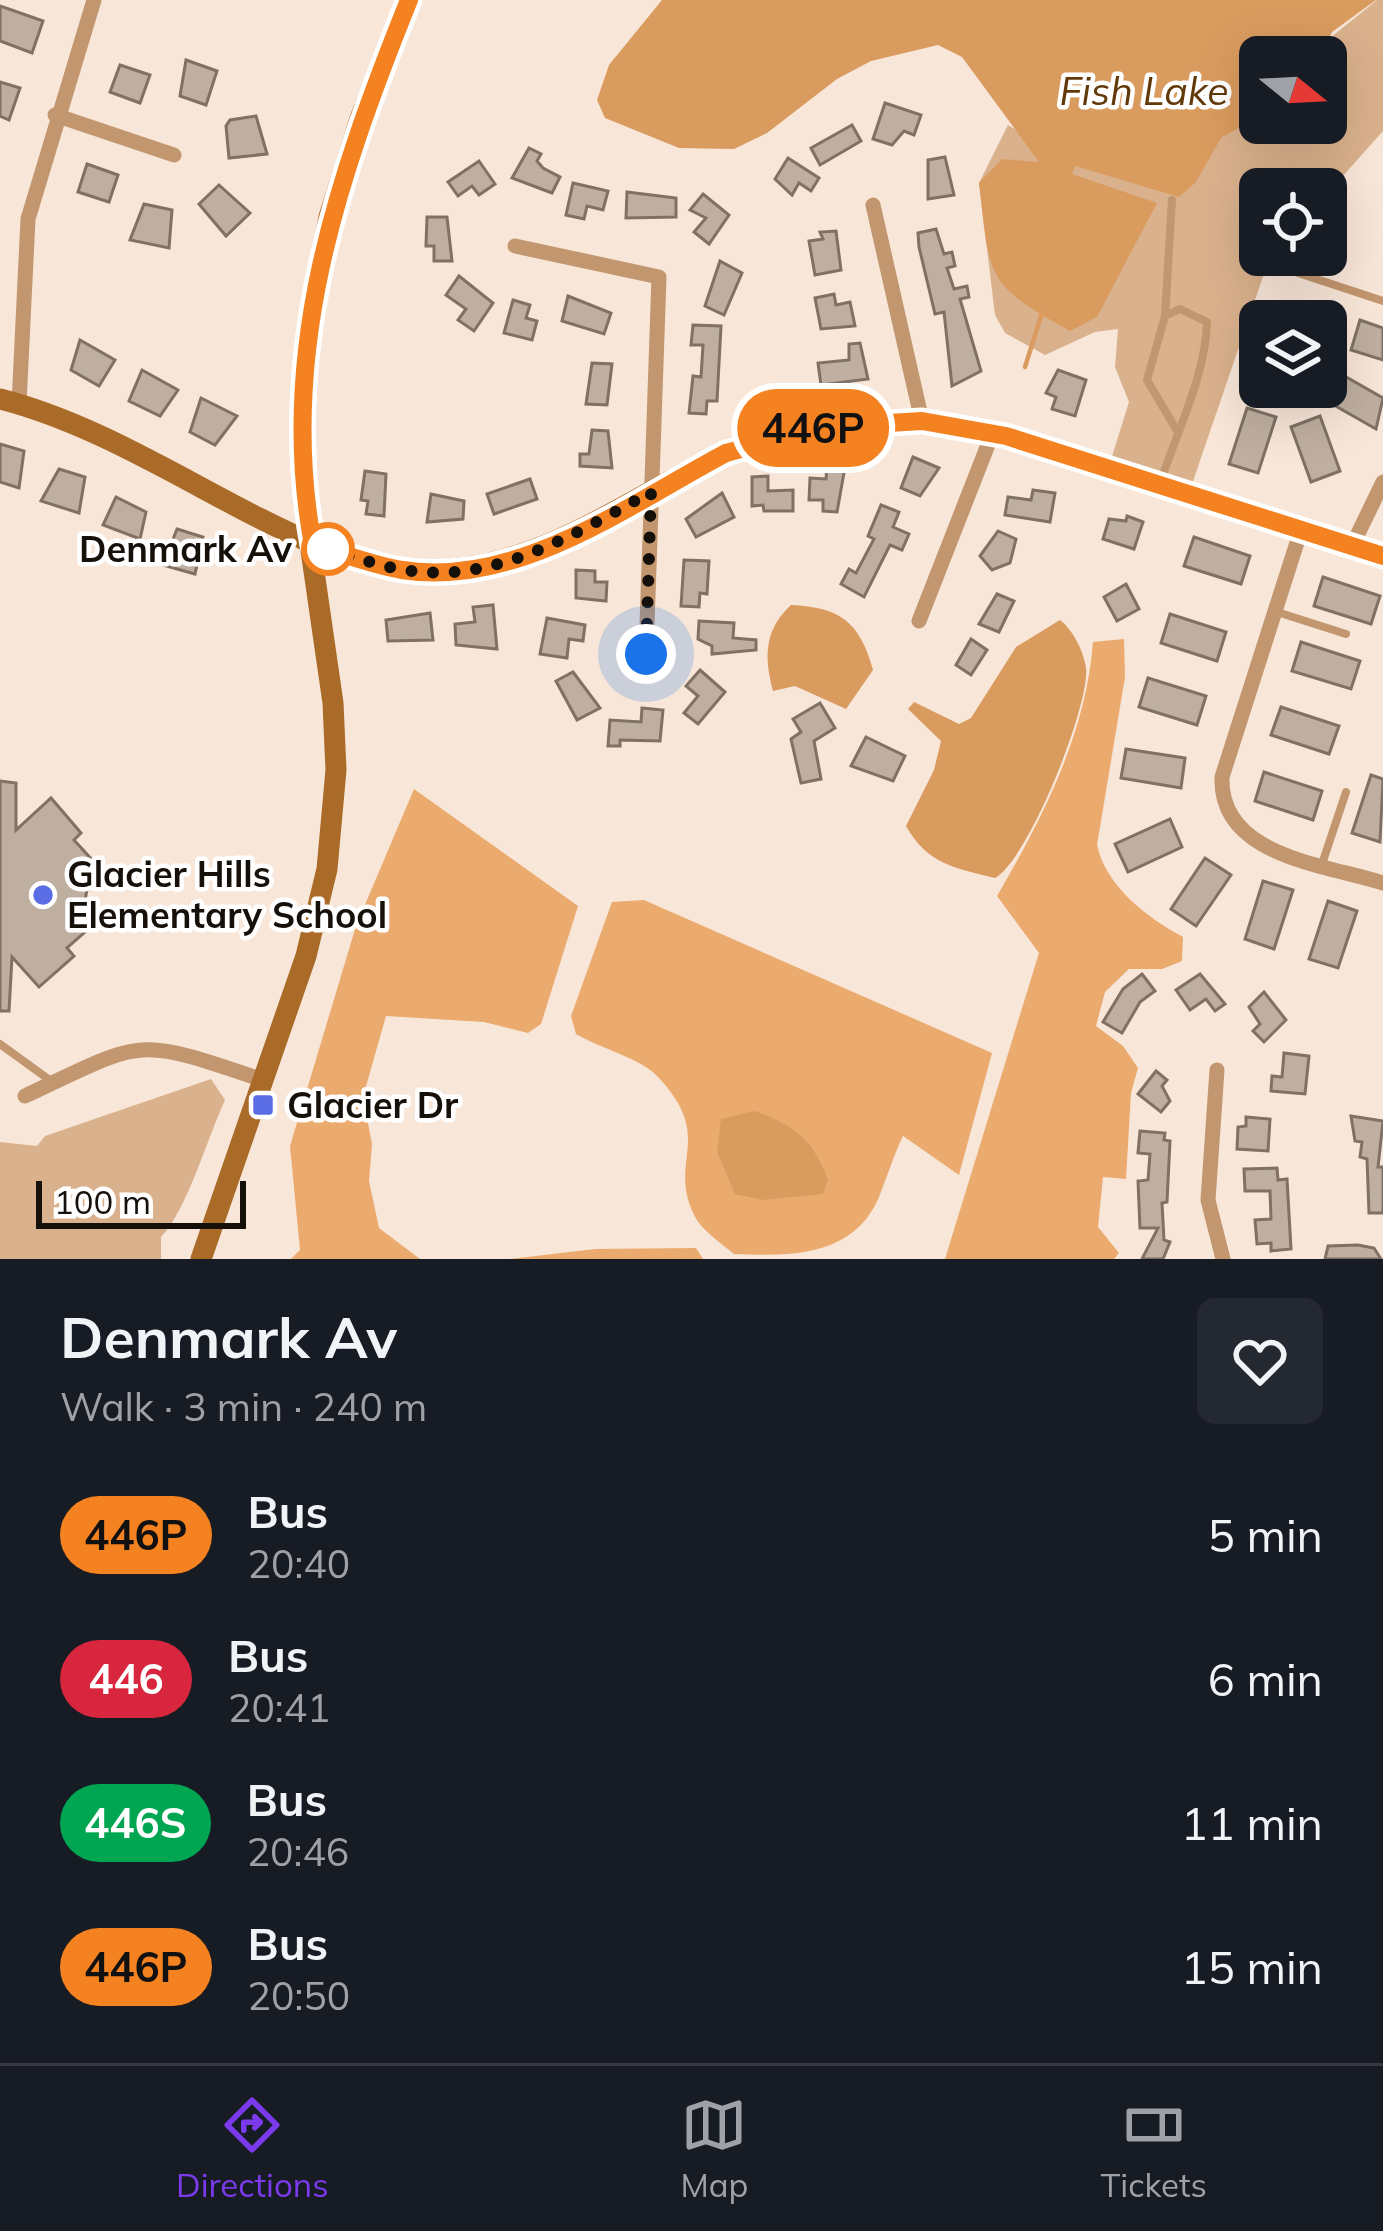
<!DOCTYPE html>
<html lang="en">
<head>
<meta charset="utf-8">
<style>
	:root { --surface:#171b24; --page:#242831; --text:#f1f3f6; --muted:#9ea1a6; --line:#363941; --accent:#7c3aed }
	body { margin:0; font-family:Mulish,sans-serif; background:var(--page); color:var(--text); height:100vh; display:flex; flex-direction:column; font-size:45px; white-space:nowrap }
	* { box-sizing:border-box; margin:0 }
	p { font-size:39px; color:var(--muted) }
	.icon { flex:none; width:66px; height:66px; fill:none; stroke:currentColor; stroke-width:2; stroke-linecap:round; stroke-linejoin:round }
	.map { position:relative; height:1259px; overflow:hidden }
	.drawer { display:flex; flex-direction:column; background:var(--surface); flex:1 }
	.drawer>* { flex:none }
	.badge { padding:0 24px; border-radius:39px; font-size:42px; line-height:78px }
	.needle { width:78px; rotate:108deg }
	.fabs { position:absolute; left:1239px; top:36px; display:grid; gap:24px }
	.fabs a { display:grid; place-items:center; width:108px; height:108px; border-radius:18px; background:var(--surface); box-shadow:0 12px 48px #0002; font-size:60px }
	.scale { position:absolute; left:36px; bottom:30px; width:210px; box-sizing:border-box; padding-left:12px; border:6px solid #16100b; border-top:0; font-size:33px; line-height:42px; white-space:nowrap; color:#16100b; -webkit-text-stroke:9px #fff; paint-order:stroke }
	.you { position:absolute; width:60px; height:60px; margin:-30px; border:9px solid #fff; border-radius:50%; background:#1a73e8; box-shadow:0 0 0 18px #1a73e833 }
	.map>.badge { position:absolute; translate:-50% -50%; box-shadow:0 0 0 6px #fff }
	.round { display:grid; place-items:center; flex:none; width:126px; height:126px; border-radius:18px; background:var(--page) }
	.summary { display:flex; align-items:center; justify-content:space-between; height:204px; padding:0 60px }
	h1 { font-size:57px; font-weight:700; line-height:90px }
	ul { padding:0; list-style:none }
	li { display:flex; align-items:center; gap:36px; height:144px; padding:0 60px }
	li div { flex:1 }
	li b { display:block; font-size:45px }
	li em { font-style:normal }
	li .badge { min-width:132px; font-weight:700; text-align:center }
	.menu { display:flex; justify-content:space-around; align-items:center; height:168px; border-top:3px solid var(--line); background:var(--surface); font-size:33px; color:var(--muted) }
	.menu a { display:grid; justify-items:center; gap:6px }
	.menu .active { color:var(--accent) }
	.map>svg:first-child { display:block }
</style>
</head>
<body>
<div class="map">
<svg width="1383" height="1259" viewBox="0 0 1383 1259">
	<rect width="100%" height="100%" fill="#f8e6d8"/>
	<g fill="#dab18d">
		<polygon points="1377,0 1383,0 1383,131 1326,195 1326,189 1260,189 1260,255 1276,255 1266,268 1191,487 1108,469 1129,402 1115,367 1118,329 1095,332 1045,355 1005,333 995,315 979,183 1008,125 1075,165 1221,138 1260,117 1260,123 1326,123 1326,57 1321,57 1330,38"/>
		<path d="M 211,1079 L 225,1100 C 207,1139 187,1210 161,1237 L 161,1259 L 0,1259 L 0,1142 L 37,1146 L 45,1136 Z"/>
	</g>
	<g fill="#ebaa6e">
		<path d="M 1124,639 L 1125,677 L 1097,845 C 1106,886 1146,917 1183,937 L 1182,961 L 1162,969 L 1129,969 L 1105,992 L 1096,1026 L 1123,1046 L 1138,1068 L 1131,1093 L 1126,1179 L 1103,1177 L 1098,1227 L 1119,1253 L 1114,1259 L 945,1259 L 1039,953 L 997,896 C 1043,817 1086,734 1093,642 Z"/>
		<polygon points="414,789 578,906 541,1024 528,1033 484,1022 386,1016 363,1097 372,1144 369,1181 379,1228 420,1259 291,1259 300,1250 290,1146 356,926"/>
		<path d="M 644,900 L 992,1053 L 959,1175 L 903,1136 C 893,1157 887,1177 879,1197 C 853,1258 789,1256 734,1254 C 721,1243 701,1230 694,1215 C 667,1159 716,1139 658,1077 C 641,1058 599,1048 576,1034 L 571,1016 L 612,902 Z"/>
		<polygon points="696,1248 703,1259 510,1259 595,1249"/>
	</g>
	<g fill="#da9b5f">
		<path d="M 662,0 L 1376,0 L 1332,32 L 1321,57 L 1260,57 L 1260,117 L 1221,138 L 1196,182 L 1179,197 L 1075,166 L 1072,174 L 1157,203 L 1097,317 L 1070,331 C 984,284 990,277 979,183 L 1002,159 L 1039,162 L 962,57 L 938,45 L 871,61 L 837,79 L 767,133 L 734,149 L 679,148 L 605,118 L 597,100 L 609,65 Z"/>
		<path d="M 791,605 C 840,607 860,622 873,670 L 846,709 L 795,686 L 773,691 C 764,657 764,630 791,605 Z"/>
		<path d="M 1060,620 C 1073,630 1084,652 1086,668 C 1090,706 1028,860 995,878 C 955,868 927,864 906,826 L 934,770 L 941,741 L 908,709 L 914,702 L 959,724 L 971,718 L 1016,647 Z"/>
		<path d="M 755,1111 C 795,1126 812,1138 828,1180 L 823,1194 L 762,1200 L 735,1194 L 717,1152 L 721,1119 Z"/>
	</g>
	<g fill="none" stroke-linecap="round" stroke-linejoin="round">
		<polyline stroke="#da9b5f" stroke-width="4.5" points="1025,367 1043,310"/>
	</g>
	<g fill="#bfafa1" stroke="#807164" stroke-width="3">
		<polygon points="0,6 43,21 32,53 0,41"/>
		<polygon points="186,60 217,71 206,105 180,96"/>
		<polygon points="120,65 150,75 140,103 110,92"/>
		<polygon points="0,82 20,88 9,120 0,116"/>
		<polygon points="885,103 921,115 914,135 904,131 892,145 873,139"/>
		<polygon points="256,116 267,154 229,158 226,126 230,120"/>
		<polygon points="852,125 861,141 820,165 811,148"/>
		<polygon points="529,148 541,154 537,161 543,168 560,177 552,193 512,178"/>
		<polygon points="945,157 954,195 928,199 928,160"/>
		<polygon points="788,158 819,178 811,191 799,183 792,195 775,179"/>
		<polygon points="479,161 495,184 479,195 472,186 458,196 448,182"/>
		<polygon points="87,164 118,175 109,202 78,192"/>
		<polygon points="573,183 608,191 603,210 587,206 584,219 566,215"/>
		<polygon points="219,185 250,213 226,236 199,204"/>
		<polygon points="627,192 676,198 676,217 626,218"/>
		<polygon points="703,194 729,215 709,244 694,232 706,218 690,210"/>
		<polygon points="144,204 172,210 169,248 130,240"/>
		<polygon points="427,217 447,217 452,261 434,261 434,246 426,246"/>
		<polygon points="936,229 944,254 952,252 955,266 947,268 954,289 967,286 969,297 960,299 981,371 952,386 944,312 935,314 919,247 918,233"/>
		<polygon points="836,231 841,270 815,275 809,241 823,239 820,232"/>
		<polygon points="720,261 742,273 724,315 705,306"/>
		<polygon points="459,276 493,303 474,331 458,320 466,309 446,295"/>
		<polygon points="834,294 836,305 850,302 855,326 821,329 815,298"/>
		<polygon points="568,296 611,313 604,334 562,321"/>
		<polygon points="513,300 530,305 526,318 537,321 532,340 504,333"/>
		<polygon points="1360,320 1383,328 1383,360 1351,350"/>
		<polygon points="693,325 721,326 717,401 707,401 706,414 689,413 693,376 701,377 703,345 691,345"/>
		<polygon points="80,340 115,360 99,386 71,370"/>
		<polygon points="860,343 868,379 821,385 818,363 849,360 849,344"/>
		<polygon points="592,363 612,364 607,405 586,404"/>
		<polygon points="142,370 178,390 160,416 129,401"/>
		<polygon points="1058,370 1086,380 1075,416 1052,409 1056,397 1046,393"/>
		<polygon points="1341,374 1383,398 1376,429 1325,400"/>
		<polygon points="201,398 237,416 215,445 190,432"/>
		<polygon points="1247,408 1276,417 1258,473 1229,464"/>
		<polygon points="1320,416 1340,471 1311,482 1291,427"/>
		<polygon points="592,430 608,431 612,468 580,466 580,454 589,454"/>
		<polygon points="0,444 24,451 19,488 0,482"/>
		<polygon points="913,457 939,468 920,496 901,488"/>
		<polygon points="827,466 845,467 837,512 823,511 823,500 809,500 810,478 826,479"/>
		<polygon points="59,469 85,477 79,513 41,501"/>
		<polygon points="365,471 386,474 384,516 366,514 368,501 361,500"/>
		<polygon points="768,476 768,491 793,490 793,511 764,511 763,505 752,506 752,477"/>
		<polygon points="530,479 537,499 494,514 487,494"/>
		<polygon points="1033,490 1055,493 1050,522 1005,515 1008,497 1031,500"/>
		<polygon points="722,493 734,517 696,537 686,519"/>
		<polygon points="431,494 464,501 463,519 427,522"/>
		<polygon points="116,497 146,512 140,539 103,525"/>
		<polygon points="881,505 899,512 893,527 909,534 902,550 890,545 864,597 841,584 849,569 856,573 874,539 868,536"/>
		<polygon points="1127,516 1143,522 1134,549 1103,539 1109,519 1126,521"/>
		<polygon points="177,529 203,537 195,574 163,565"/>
		<polygon points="998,531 1016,539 1010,563 992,570 980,556"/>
		<polygon points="1194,537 1250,556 1241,584 1184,566"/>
		<polygon points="684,560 709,561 707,594 700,593 699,607 681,606"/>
		<polygon points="576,570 595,571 595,582 607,582 606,601 576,598"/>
		<polygon points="1323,577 1380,596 1371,624 1314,606"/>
		<polygon points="1126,584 1139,609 1117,621 1104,597"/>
		<polygon points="997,594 1014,601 999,632 979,624"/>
		<polygon points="493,605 497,649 456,645 455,624 475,622 473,607"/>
		<polygon points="430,613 433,640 388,641 386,620"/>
		<polygon points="1170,614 1226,632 1217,661 1161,643"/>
		<polygon points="547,618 585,625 583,641 569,639 567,658 540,654"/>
		<polygon points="699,621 734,623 733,638 756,640 756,650 712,654 712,646 698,639"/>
		<polygon points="971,639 987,650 971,675 956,665"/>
		<polygon points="1301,642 1360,661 1351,689 1292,671"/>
		<polygon points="700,670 725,692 698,724 684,713 698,696 686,686"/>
		<polygon points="573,672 600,708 577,720 556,681"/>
		<polygon points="1148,678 1206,696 1197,725 1139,707"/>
		<polygon points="820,703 835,728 814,741 821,779 801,783 791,739 801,732 793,719"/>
		<polygon points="1281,707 1339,726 1329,754 1271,735"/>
		<polygon points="642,708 663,710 660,741 620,740 620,746 608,746 610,720 641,722"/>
		<polygon points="866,737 905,756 893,781 851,766"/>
		<polygon points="1126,749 1185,758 1181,788 1121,778"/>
		<polygon points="1264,772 1322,791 1313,820 1255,801"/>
		<polygon points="1371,775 1383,779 1380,842 1352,833"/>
		<polygon points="0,781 16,783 16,830 51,798 81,833 74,840 105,874 87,890 85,900 102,917 67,948 74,956 39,987 12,957 9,1011 0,1011"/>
		<polygon points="1170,819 1182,847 1128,872 1115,844"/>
		<polygon points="1205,858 1231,875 1196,926 1171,909"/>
		<polygon points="1263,881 1293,890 1274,949 1245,939"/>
		<polygon points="1328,901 1357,911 1338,968 1309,959"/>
		<polygon points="1142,974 1155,991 1140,1002 1122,1033 1103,1022 1123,989"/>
		<polygon points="1200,974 1225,1004 1215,1011 1206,999 1190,1010 1176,990"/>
		<polygon points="1264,992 1286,1020 1264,1042 1253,1031 1260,1024 1249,1007"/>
		<polygon points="1284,1053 1309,1056 1305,1094 1271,1091 1272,1076 1282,1077"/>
		<polygon points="1156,1071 1167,1080 1162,1086 1170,1101 1161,1112 1138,1094"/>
		<polygon points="1351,1116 1383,1121 1378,1167 1383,1167 1383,1213 1369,1213 1367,1159 1360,1157 1362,1142 1355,1141"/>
		<polygon points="1246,1117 1270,1119 1268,1151 1237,1149 1238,1127 1246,1126"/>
		<polygon points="1140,1131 1165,1133 1164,1140 1170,1141 1167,1202 1162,1203 1164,1240 1170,1242 1163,1259 1142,1259 1158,1228 1140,1228 1138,1181 1148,1180 1150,1154 1138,1153"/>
		<polygon points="1277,1168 1278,1180 1287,1179 1291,1249 1271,1251 1271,1243 1257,1244 1255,1220 1271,1219 1270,1191 1245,1191 1244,1169"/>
		<polygon points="1358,1245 1374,1248 1381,1259 1325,1259 1328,1246"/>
	</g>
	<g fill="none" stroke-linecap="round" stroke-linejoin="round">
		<g stroke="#c2966e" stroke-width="8">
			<polyline points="1283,268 1383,301"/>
			<polyline points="1165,316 1172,200"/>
			<path d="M 1160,484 C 1176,433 1206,375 1207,322 L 1180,309 L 1165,316 L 1147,380 L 1177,431"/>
			<polyline points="1277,612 1346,634"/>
			<polyline points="1322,864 1346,792"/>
			<polyline points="0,1044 51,1081"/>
		</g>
		<g stroke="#c2966e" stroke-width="15">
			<polyline points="55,115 174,155"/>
			<polyline points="873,205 922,421"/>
			<polyline points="515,246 659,277 646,654"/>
			<polyline points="19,404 28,219 94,0"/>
			<path d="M 1301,530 L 1222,777 C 1219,856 1323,864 1383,883"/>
			<polyline points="1352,546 1383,482"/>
			<polyline points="919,621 991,437"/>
			<polyline points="1217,1070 1208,1200 1223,1259"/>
			<path d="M 25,1096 C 146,1039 133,1036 263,1080"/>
		</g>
		<g stroke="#ab6b28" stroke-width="21">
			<path d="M 0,399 C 90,422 173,474 255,516 C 301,539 356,567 408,570 C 562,578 648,468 787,433 C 917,399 1043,448 1167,487 C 1239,511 1311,533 1383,556"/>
			<polyline points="201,1259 306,956 327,869 336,770 333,703 304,502 305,351 329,217 361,116 409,0"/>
		</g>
	</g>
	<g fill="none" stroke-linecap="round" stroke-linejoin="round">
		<defs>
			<path id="line" d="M 409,0 C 338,177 277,352 313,545 C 342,553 372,565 402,570 C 518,588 628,505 726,453 L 822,427 L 922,421 L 1006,436 L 1383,556"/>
		</defs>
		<use href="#line" stroke="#fff" stroke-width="27"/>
		<use href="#line" stroke="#f58220" stroke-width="18"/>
		<path stroke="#16100b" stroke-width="12" stroke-dasharray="0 21.6" d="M 328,549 C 352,556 375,565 400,569 C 492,587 574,534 651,492 L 646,654"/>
	</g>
	<circle fill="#fff" stroke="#f58220" stroke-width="6" cx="328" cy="549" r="24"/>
	<g fill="#5b6de4" stroke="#fff" stroke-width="4.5">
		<circle cx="43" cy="895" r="12"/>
		<rect x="251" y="1093" width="24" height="24" rx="6"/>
	</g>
	<g text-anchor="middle" stroke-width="9" stroke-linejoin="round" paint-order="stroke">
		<g font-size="36" font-weight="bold" fill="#16100b" stroke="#fff" text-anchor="end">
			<text x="292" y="562">Denmark Av</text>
		</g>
		<g font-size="36" font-weight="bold" fill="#16100b" stroke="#fff" text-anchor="start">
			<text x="67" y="887">Glacier Hills<tspan x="67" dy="41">Elementary School</tspan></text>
			<text x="287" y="1118">Glacier Dr</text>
		</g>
		<g font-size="39" font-style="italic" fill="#623909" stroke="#fff">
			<text x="1144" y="105">Fish Lake</text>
		</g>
	</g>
</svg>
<div class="fabs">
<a><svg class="needle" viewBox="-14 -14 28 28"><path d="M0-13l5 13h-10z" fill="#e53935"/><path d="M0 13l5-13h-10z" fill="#9ea1a6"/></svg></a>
<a><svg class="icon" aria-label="locate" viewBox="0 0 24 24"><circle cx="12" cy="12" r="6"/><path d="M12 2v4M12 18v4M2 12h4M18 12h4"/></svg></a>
<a><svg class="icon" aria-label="layers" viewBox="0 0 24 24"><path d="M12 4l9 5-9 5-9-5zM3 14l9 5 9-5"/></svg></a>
</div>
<div class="scale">100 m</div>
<div class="you" style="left:646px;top:654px"></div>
<b class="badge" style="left:813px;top:428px;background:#f58220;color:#111">446P</b>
</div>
<section class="drawer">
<div class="summary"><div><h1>Denmark Av</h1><p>Walk · 3 min · 240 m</p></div><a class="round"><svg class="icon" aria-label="heart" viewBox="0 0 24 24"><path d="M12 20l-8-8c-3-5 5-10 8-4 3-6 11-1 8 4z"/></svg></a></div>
<ul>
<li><span class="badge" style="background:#f58220;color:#111">446P</span><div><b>Bus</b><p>20:40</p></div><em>5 min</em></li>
<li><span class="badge" style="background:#d7263d;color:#fff">446</span><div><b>Bus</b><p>20:41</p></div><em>6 min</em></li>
<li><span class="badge" style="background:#00a651;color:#fff">446S</span><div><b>Bus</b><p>20:46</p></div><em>11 min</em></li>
<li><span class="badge" style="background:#f58220;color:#111">446P</span><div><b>Bus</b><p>20:50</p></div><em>15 min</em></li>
</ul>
</section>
<nav class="menu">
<a class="active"><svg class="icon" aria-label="directions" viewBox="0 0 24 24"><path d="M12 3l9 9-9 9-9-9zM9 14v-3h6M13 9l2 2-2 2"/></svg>Directions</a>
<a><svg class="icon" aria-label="map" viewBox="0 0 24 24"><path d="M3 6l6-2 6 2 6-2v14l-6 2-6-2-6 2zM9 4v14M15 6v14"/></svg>Map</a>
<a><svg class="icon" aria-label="tickets" viewBox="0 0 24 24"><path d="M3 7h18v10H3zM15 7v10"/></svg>Tickets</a>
</nav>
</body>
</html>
